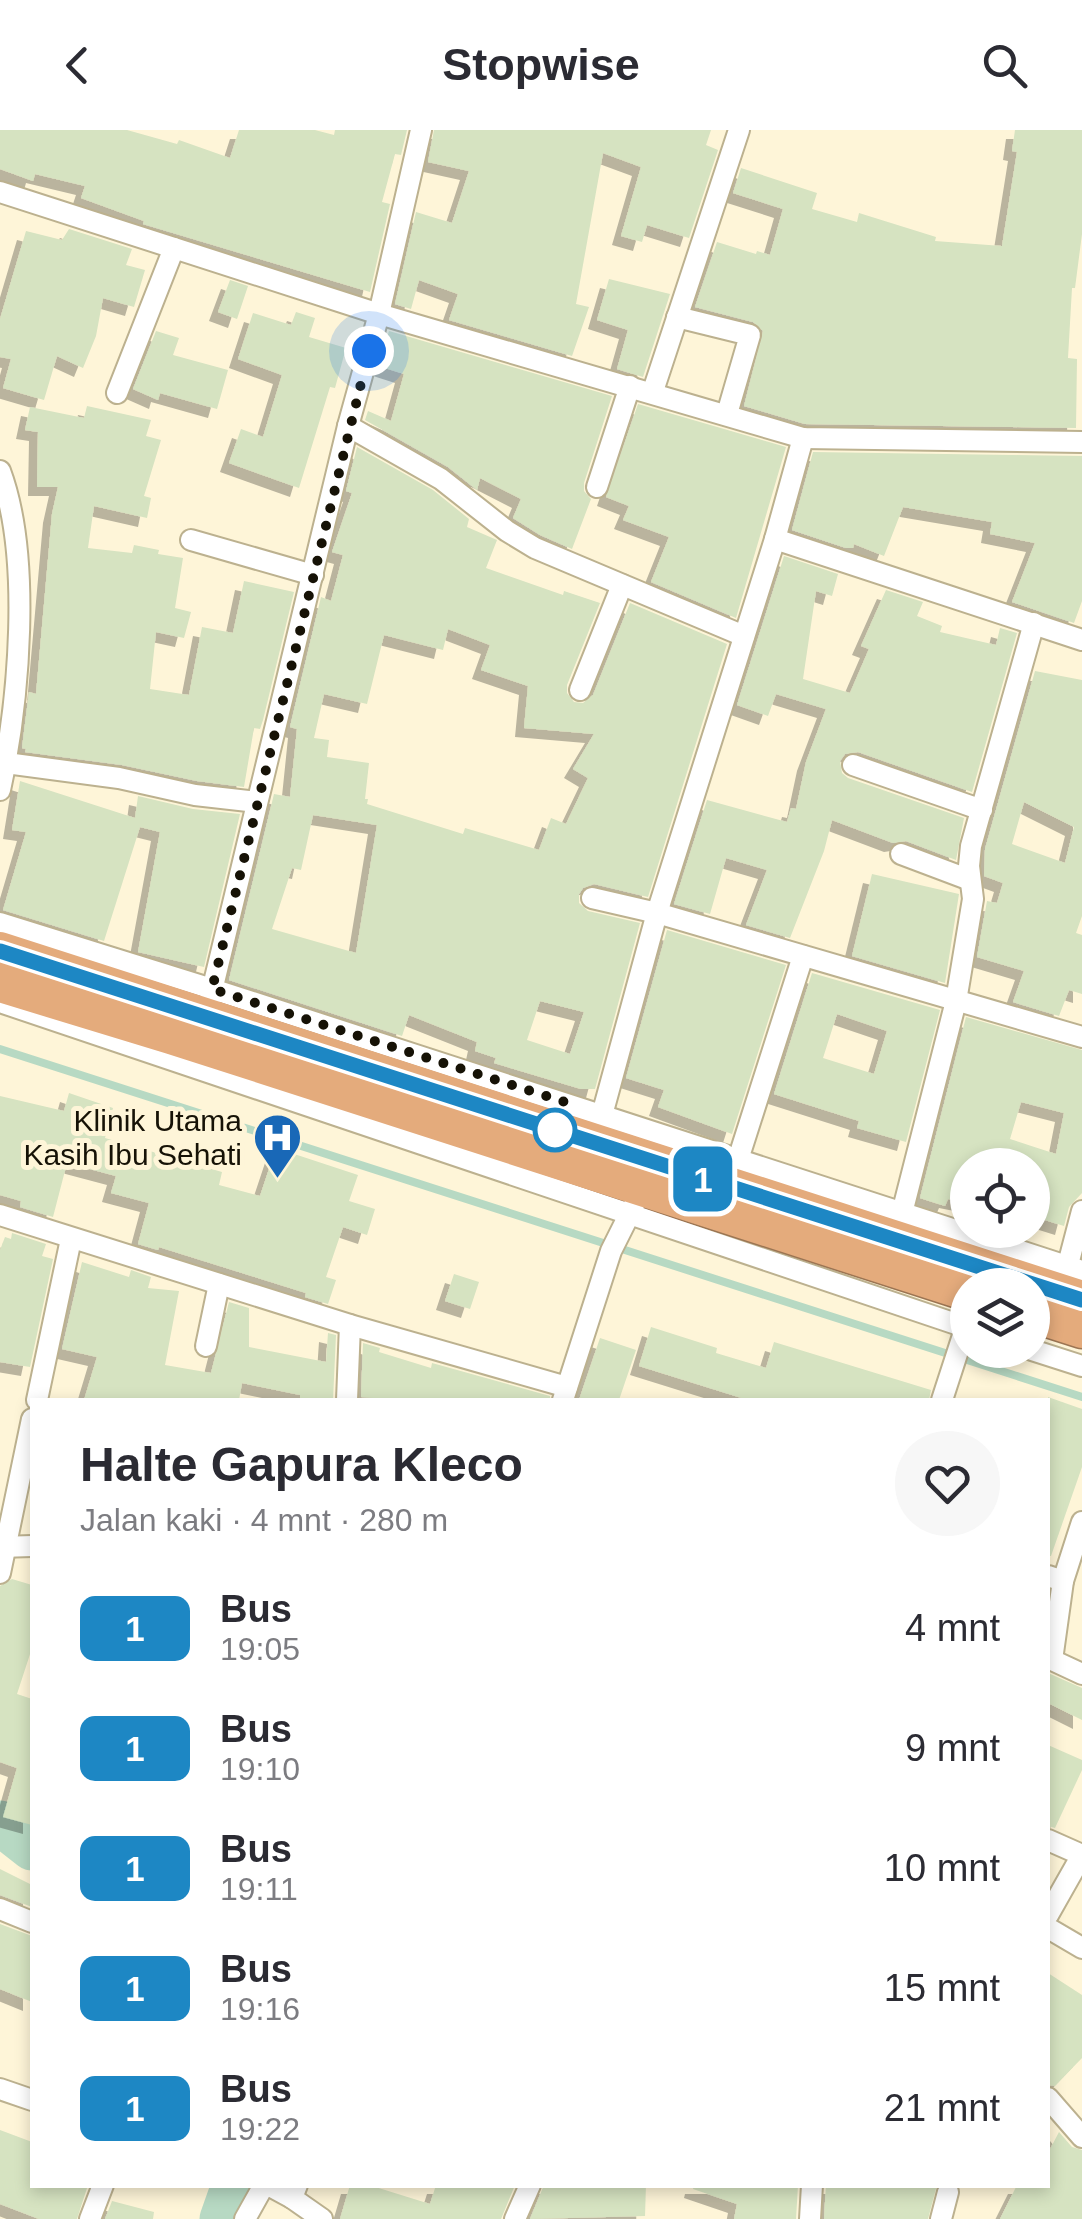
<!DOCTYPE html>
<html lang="id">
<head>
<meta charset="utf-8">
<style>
	:root { --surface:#fff; --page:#f7f7f7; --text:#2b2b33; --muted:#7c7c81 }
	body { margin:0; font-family:Helvetica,sans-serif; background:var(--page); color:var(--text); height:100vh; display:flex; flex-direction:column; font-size:38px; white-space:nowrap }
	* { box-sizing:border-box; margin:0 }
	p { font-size:32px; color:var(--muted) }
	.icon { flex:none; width:55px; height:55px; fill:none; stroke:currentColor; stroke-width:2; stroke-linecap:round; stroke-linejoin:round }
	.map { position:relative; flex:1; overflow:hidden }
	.drawer { position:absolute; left:30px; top:1268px; width:1020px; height:790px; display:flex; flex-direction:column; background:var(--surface); border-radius:0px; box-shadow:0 5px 15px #0003 }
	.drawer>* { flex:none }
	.badge { padding:0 20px; border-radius:15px; font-size:35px; line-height:65px }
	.buttons { position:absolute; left:950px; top:1018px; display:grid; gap:20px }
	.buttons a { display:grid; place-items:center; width:100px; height:100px; border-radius:50%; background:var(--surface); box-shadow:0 5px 15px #0003; font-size:50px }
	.you { position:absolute; width:50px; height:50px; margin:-25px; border:8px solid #fff; border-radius:50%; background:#1a73e8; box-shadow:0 0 0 15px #1a73e833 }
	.map>.badge { position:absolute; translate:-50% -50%; box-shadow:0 0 0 5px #fff }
	.round { display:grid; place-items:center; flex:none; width:105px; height:105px; border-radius:52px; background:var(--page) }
	.head { display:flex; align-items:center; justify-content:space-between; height:170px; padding:0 50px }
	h1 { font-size:48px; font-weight:700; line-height:75px }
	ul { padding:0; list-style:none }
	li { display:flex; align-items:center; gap:30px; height:120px; padding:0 50px }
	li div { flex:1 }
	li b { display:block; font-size:38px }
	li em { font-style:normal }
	li .badge { min-width:110px; font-weight:700; text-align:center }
	header { display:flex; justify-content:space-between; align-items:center; height:130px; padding:0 50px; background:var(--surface); font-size:45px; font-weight:700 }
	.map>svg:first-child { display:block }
</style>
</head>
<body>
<header><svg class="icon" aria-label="back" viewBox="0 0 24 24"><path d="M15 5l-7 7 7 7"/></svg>Stopwise<svg class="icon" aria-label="search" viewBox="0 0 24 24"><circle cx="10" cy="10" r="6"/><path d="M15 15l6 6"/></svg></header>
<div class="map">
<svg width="1082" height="2089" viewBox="0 0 1082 2089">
	<defs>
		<filter id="shadow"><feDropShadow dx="-9" dy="9" stdDeviation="0" flood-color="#0004"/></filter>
	</defs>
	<rect width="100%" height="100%" fill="#fef5d8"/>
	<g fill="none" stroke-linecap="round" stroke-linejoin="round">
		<polyline stroke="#b7d9c3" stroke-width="8" points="0,919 1082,1267"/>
		<g stroke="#b7d9c3" stroke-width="45">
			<polyline points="0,1693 32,1718"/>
			<polyline points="222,2089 234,2055"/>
		</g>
	</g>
	<g fill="#d6e3c1" fill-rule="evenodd" filter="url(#shadow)">
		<polygon points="0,0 127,0 177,14 179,10 230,28 239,0 315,0 334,5 335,0 407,0 401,25 395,24 382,72 390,74 370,162 143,94 144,91 81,68 85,56 35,44 33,51 0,39"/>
		<polygon points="434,0 711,0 706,15 718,20 689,108 647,95 642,112 621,106 641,37 603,23 576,174 589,177 572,226 449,190 458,164 419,150 411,179 395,174 416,82 452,93 469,41 428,32"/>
		<polygon points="1015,0 1082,0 1082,104 1075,158 1072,158 1068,228 1077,229 1076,298 805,294 744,276 763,201 753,192 695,177 717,112 756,124 757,121 770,125 783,79 733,63 741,38 817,63 812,79 857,92 859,83 936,107 935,111 1002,116 1017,22 1012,21"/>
		<polygon points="69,99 132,119 126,135 145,140 134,177 103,168 96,206 83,238 57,226 44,270 3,258 11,229 0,227 0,189 26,101 62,110"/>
		<polygon points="609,149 670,164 643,247 617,239 628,200 597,190"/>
		<polygon points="230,150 248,156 237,189 218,182"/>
		<polygon points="296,182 315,188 309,207 346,218 335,258 330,257 299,358 229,333 241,299 263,307 282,245 238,229 253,183 291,195"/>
		<polygon points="156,201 179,208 173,225 228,240 217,279 160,263 158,270 133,259"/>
		<polygon points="389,201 612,266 584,353 584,361 591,369 572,419 540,405 513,388 521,369 480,348 477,360 448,337 365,290 368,281 391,291 404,244 379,236"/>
		<polygon points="638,274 786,317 736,488 651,452 669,407 623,390 629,376 606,367"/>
		<polygon points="87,276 151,290 146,306 161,310 144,366 151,368 147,388 94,376 88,418 132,423 134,415 159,420 158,424 183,428 175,478 191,482 184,508 156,502 150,559 189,565 202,497 233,503 244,451 294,462 263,590 260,599 254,598 244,657 197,651 122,635 25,622 26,619 22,618 29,562 36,564 52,384 58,357 37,357 38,302 25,300 30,277 84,288"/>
		<path d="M 357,317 L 433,360 L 469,389 L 467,397 L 497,410 L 486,438 L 563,465 L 564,461 L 600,473 L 567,555 L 567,563 L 574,572 L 583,573 L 593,565 L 630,473 L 727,514 L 648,767 L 594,754 L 583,758 L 579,764 L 579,773 L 588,781 L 640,793 L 595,959 L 581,959 L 494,933 L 496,928 L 475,921 L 477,912 L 409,885 L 402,906 L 229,850 L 274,664 L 290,667 L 297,599 L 290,597 L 321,467 L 331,471 L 343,425 L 332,422 L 352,363 L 346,361 ZM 448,499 L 490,515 L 481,540 L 528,556 L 524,598 L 594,604 L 573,639 L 588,648 L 566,694 L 551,688 L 539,720 L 465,698 L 463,704 L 367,674 L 368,669 L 365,669 L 369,633 L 327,627 L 329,610 L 314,608 L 324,564 L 367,574 L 384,505 L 443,520 ZM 313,685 L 377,695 L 356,823 L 272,799 L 292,738 L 301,740 ZM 540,871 L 584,882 L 570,924 L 527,910 Z"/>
		<polygon points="813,322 1082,326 1082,471 1074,493 1012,472 1035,413 990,404 992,392 903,377 884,426 854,414 853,418 846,418 792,400"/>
		<polygon points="784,426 838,444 832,466 816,461 803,549 850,563 869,519 861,516 886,460 923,472 917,486 942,496 940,502 996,515 1000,498 1017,503 972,662 858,622 845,624 840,631 842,643 848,648 964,688 956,730 906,711 893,713 832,690 824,721 790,808 746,795 767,740 726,728 710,784 674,774 707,670 787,692 791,678 796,679 806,632 826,579 776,564 768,586 737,575"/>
		<path d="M 1035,541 L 1082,550 L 1082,786 L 1076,803 L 1082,805 L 1082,864 L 1069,860 L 1059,886 L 1013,872 L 1024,841 L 977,827 L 987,771 L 997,773 L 1003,753 L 984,746 L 985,719 ZM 1024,672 L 1074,697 L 1065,733 L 1012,714 Z"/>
		<polygon points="20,651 135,688 138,666 193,679 240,684 204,837 138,822 160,702 140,697 104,811 3,780 26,702 12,700"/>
		<polygon points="872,744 959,764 945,853 852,826"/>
		<polygon points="667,800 786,835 732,1004 658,977 664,960 626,948"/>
		<path d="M 812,843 L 940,880 L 906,1012 L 857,998 L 859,991 L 774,964 ZM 837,884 L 887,901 L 874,944 L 823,928 Z"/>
		<path d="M 966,887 L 1082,920 L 1082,1063 L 1069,1077 L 1064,1096 L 1032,1086 L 1032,1035 L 968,1035 L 968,1073 L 948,1069 L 945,1076 L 920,1068 ZM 1021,972 L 1064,983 L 1056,1024 L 1010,1009 Z"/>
		<polygon points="69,963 113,978 105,1008 222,1042 219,1055 260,1066 276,1018 358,1045 349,1071 375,1079 367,1105 343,1097 326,1147 336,1150 328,1174 305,1167 306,1163 159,1117 158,1120 138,1114 149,1073 111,1063 116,1046 67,1033 53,1087 20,1077 21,1071 0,1065 0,966 64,981"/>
		<polygon points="12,1103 46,1114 42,1126 53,1129 30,1237 0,1232 0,1120 5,1107 11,1109"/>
		<polygon points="82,1132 129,1147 131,1140 151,1147 148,1158 179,1161 165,1235 211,1243 229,1172 249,1178 249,1217 326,1232 328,1203 336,1205 333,1270 300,1270 300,1265 242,1253 239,1270 84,1270 97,1227 62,1219"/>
		<polygon points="454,1144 479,1152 470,1179 445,1171"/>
		<polygon points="651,1197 717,1218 716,1223 766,1238 774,1212 931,1260 929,1270 748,1270 639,1236"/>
		<polygon points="600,1208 636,1220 619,1270 579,1270"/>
		<polygon points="363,1213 380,1218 379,1222 431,1238 432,1233 550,1266 550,1270 396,1270 361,1267"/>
		<polygon points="1048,1267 1082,1279 1082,1337 1051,1426 1048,1426"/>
		<polygon points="12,1449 32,1455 32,1518 17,1564 32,1569 32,1695 3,1687 17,1638 0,1632 0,1456"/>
		<polygon points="1048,1543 1082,1558 1082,1590 1048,1573"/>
		<polygon points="1048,1615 1082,1630 1082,1640 1055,1698 1048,1696"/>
		<polygon points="0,1739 32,1755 32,1777 0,1765"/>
		<polygon points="0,1794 32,1806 32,1872 0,1859"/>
		<polygon points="1048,1843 1082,1865 1082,1928 1055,1956 1048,1955"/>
		<polygon points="0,2000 32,2012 32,2055 88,2055 77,2089 39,2089 0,2074"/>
		<polygon points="1059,2002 1072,2017 1082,2020 1082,2089 1000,2089 1017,2055 1048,2055 1048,2023"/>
		<polygon points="350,2055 369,2055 430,2074 436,2055 515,2055 501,2089 340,2089"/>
		<polygon points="544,2055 646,2055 645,2086 530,2089"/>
		<polygon points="694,2055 798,2055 796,2089 734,2089 737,2074 693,2059"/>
		<polygon points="826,2055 937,2055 928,2089 824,2089"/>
		<polygon points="112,2071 154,2082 153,2089 105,2089"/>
	</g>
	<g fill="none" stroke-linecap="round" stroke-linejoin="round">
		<defs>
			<g id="street">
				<polyline points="0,62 379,184 803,308 1082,312"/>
				<polyline points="677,187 750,205 727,284"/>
				<polyline points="653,261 739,0"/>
				<polyline points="117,263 174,118"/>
				<polyline points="348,296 441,349 507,401 535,418 744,506"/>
				<path d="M 0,341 C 32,427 19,571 0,660"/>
				<polyline points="597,357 630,256"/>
				<polyline points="775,409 1082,510"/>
				<polyline points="191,410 313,445"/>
				<polyline points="580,560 622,455"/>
				<polyline points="6,633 119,648 195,665 257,672"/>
				<polyline points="853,635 982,680"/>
				<polyline points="901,724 970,750"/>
				<polyline points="592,768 657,783 1082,907"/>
				<polyline points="0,793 212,859 1082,1141"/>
				<polyline points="210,869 348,296 379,184 421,0"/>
				<polyline points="0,872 968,1198"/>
				<polyline points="599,996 657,783 775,409 803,308"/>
				<polyline points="735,1039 803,826"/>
				<polyline points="0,1085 350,1195 567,1257"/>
				<polyline points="900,1091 956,871 973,769 969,736 971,716 1034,493"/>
				<polyline points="1065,1146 1082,1081"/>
				<polyline points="206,1216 219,1154"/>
				<polyline points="1032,1220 1082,1236"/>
				<polyline points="37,1270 71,1109"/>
				<polyline points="347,1270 350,1195"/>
				<polyline points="563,1270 611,1121 634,1075"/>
				<polyline points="942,1270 968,1190"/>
				<polyline points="0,1417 32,1416"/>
				<polyline points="0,1443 32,1289"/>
				<polyline points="1048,1446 1063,1451 1052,1530 1082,1544"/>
				<polyline points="1063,1451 1082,1392"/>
				<polyline points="1048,1710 1082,1725 1048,1785"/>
				<polyline points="0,1779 32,1792"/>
				<polyline points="1048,1798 1082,1818"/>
				<polyline points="0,1959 32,1970"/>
				<polyline points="1048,1968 1082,2007"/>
				<polyline points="268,2055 292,2068 297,2055"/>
				<polyline points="292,2068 322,2089"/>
				<polyline points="90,2089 103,2055"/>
				<polyline points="245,2089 264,2055"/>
				<polyline points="515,2089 530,2055"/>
				<polyline points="810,2089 812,2055"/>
				<polyline points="941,2089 948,2062"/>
			</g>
			<g id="highway">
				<polyline points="0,821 1082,1170"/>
				<polyline points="0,853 171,905 968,1162"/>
				<polyline points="1032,1183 1082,1199"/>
			</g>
		</defs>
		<use href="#street" stroke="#bcb18f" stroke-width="24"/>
		<use href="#highway" stroke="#9c7553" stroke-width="41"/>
		<use href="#street" stroke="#fff" stroke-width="20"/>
		<use href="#highway" stroke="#e4ab7c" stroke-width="38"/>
	</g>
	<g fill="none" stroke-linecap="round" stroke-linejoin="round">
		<defs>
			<polyline id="line" points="0,821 1082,1170"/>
		</defs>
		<use href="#line" stroke="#fff" stroke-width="22"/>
		<use href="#line" stroke="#1d87c4" stroke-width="15"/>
		<polyline stroke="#161206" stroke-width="10" stroke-dasharray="0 18" points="369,221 212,859 568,973 555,1000"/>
	</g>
	<defs>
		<symbol id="hospital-pin" viewBox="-11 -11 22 30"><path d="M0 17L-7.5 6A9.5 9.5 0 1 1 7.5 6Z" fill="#1968b7" stroke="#fef5d8"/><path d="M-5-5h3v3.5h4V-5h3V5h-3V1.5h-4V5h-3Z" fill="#fff"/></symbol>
	</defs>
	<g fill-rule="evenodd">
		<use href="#hospital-pin" x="250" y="980" width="55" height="75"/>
	</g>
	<circle fill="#fff" stroke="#1d87c4" stroke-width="5" cx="555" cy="1000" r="20"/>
	<g text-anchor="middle" stroke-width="10" stroke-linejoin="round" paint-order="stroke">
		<g font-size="30" fill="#161206" stroke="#fef5d8" text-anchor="end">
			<text x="242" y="1001">Klinik Utama<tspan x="242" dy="34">Kasih Ibu Sehati</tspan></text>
		</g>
	</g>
</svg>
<div class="buttons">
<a><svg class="icon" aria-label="locate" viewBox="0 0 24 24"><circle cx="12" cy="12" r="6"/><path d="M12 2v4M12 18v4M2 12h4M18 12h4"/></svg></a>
<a><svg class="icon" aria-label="layers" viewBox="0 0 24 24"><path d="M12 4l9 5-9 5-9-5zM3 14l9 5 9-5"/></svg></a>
</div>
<div class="you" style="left:369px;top:221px"></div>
<b class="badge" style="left:703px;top:1049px;background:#1d87c4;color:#fff">1</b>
<section class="drawer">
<div class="head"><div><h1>Halte Gapura Kleco</h1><p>Jalan kaki · 4 mnt · 280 m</p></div><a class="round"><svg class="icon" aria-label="heart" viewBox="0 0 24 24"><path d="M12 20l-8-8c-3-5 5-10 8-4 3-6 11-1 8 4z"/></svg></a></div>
<ul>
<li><span class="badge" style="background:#1d87c4;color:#fff">1</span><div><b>Bus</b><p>19:05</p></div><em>4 mnt</em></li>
<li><span class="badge" style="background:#1d87c4;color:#fff">1</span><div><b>Bus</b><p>19:10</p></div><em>9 mnt</em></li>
<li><span class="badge" style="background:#1d87c4;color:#fff">1</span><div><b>Bus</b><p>19:11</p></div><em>10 mnt</em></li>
<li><span class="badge" style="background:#1d87c4;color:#fff">1</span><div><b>Bus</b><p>19:16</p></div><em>15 mnt</em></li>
<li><span class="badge" style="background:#1d87c4;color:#fff">1</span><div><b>Bus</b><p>19:22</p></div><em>21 mnt</em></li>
</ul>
</section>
</div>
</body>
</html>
